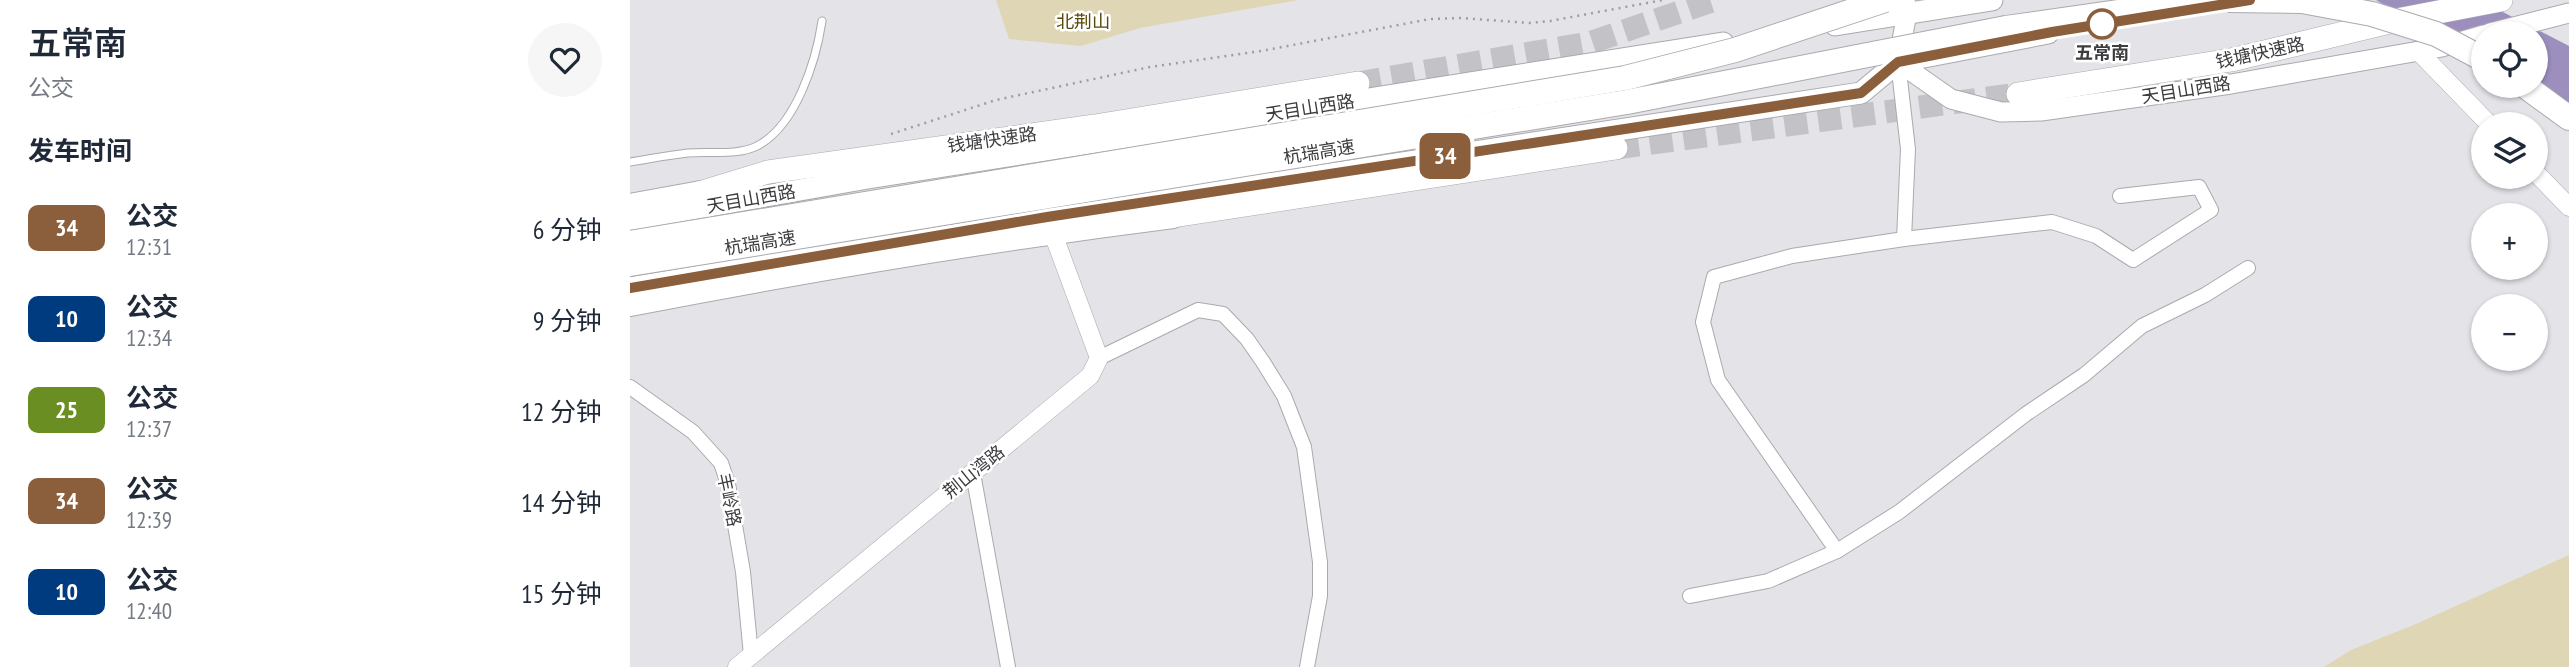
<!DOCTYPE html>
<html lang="zh">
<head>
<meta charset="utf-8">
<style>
	:root { --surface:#fff; --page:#f6f6f7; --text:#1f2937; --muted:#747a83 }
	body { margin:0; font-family:"PT Sans Narrow","Noto Sans SC",sans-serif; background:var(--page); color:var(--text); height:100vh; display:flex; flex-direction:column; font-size:26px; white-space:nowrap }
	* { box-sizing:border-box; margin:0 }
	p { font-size:23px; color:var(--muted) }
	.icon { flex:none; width:38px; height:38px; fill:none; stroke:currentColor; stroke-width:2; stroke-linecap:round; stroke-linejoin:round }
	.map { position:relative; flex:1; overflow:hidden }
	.panel { display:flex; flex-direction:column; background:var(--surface); width:630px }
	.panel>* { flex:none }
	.badge { padding:0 14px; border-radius:10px; font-size:24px; line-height:46px }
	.tools { position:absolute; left:1841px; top:21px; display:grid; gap:14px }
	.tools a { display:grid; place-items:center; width:77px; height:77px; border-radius:50%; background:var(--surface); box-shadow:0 2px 5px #0004; font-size:35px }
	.map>.badge { position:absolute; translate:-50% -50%; box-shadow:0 0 0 4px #fff }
	h2 { padding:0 28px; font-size:26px; line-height:63px }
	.round { display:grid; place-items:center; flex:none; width:74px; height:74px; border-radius:37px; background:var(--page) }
	.overview { display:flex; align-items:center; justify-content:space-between; height:119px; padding:0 28px }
	h1 { font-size:33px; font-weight:600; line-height:52px }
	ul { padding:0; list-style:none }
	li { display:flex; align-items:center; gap:21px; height:91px; padding:0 28px }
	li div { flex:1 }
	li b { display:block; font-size:26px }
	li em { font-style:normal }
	li .badge { min-width:77px; font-weight:700; text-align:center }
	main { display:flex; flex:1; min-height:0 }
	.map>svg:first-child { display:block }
</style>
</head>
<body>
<main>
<section class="panel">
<div class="overview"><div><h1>五常南</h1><p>公交</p></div><a class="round"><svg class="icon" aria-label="heart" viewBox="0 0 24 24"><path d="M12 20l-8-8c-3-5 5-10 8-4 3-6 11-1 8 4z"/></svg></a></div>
<h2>发车时间</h2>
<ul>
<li><span class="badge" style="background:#8b5e3c;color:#fff">34</span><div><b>公交</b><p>12:31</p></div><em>6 分钟</em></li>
<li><span class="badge" style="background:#003b80;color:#fff">10</span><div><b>公交</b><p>12:34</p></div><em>9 分钟</em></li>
<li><span class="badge" style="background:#6b8e23;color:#fff">25</span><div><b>公交</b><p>12:37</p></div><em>12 分钟</em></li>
<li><span class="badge" style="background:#8b5e3c;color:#fff">34</span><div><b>公交</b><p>12:39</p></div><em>14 分钟</em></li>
<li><span class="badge" style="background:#003b80;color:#fff">10</span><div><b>公交</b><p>12:40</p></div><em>15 分钟</em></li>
</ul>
</section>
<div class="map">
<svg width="1939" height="667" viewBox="0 0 1939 667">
	<rect width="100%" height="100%" fill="#e4e3e8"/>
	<g fill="#dfd6b6">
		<polygon points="366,0 669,0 510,28 451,46 379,39"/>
		<polygon points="1939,555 1939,667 1694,667 1721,650 1786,624"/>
	</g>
	<polygon fill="#9d8fbd" points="1746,0 1829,0 1865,8 1939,46 1939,127 1906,86 1906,33 1853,33 1853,64"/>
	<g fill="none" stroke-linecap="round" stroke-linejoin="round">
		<g stroke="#c3c2c6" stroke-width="23" stroke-dasharray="23 11" stroke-linecap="butt">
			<polyline points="728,83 959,43 1085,0"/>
			<polyline points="986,148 1388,94"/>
		</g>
		<defs>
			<path id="service" d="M 0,162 C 19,159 39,155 58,153 C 80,151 107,156 127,146 C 166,126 186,61 192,21"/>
			<g id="minor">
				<polyline points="1268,62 1278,149 1274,239"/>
				<polyline points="469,358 568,310 593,314 617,339 633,362 654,396 674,447 690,562 690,596 677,667"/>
				<polyline points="0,387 63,432 91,463 98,484 113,572 121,655"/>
				<polyline points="343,473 378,667"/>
				<polyline points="1207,551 1269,512 1396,414 1454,375 1512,326 1575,295 1618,268"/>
				<polyline points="1060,596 1138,581 1207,551 1088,380 1073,322 1084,277 1162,256 1274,239 1422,222 1466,236 1503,260 1581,210 1569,187 1490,196"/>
			</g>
			<g id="tertiary">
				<polyline points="1788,51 1859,124"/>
				<polyline points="1906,173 1939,207"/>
				<polyline points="107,667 460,376 469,358 422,231"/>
			</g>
			<g id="secondary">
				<polyline points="1275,0 1277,13 1268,62 1321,99 1371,112 1411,111 1601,84 1812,47 1853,35"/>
				<polyline points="1860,33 1939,13"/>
			</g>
			<g id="primary">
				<polyline points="1205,25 1362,0"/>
				<polyline points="0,220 238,178 1093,43"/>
				<polyline points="0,288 417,217 1231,93 1268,62 1418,33"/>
			</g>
			<g id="trunk">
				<polyline points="1388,94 1601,60 1772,19 1871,0"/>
				<polyline points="53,198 138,172 465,126 728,83"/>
				<polyline points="525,216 543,216 986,148"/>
				<polyline points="417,217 477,216"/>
			</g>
			<g id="motorway">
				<polyline points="1376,28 1573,0"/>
				<polyline points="1895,86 1939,118"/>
				<polyline points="0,206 71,193"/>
				<path d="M 0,304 C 180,269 361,239 543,216"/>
			</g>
		</defs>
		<use href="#service" stroke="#aaa9ae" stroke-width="9"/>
		<use href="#minor" stroke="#aaa9ae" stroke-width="16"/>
		<use href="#tertiary" stroke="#aaa9ae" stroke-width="19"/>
		<use href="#secondary" stroke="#aaa9ae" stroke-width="21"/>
		<use href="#primary" stroke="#aaa9ae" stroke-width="23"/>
		<use href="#trunk" stroke="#aaa9ae" stroke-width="24"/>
		<use href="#motorway" stroke="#aaa9ae" stroke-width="26"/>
		<polyline stroke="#9e9da1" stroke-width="2.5" stroke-dasharray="2 5" stroke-linecap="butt" points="261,134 366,100 520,67 631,51 800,19 831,18 899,23 920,21 1033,0"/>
		<use href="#service" stroke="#fff" stroke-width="7"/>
		<use href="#minor" stroke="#fff" stroke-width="14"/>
		<use href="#tertiary" stroke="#fff" stroke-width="18"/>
		<use href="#secondary" stroke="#fff" stroke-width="19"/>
		<use href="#primary" stroke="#fff" stroke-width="21"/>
		<use href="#trunk" stroke="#fff" stroke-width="23"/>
		<use href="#motorway" stroke="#fff" stroke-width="24"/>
		<defs>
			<g id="motorway-bridge">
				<polyline points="1598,0 1672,1 1742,14 1806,34 1853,59"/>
				<polyline points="0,243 995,78 1105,50 1255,0"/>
				<polyline points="0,264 997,102 1376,28"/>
			</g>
		</defs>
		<use href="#motorway-bridge" stroke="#aaa9ae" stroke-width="26" stroke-linecap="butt"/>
		<use href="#motorway-bridge" stroke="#fff" stroke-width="24"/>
	</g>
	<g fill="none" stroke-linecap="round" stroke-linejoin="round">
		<defs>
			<polyline id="line" points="0,288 417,217 1231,93 1268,62 1422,32 1620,0"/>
		</defs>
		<use href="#line" stroke="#fff" stroke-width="16"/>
		<use href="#line" stroke="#8b5e3c" stroke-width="10"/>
	</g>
	<circle fill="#fff" stroke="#8b5e3c" stroke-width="3.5" cx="1472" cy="24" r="14"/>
	<g text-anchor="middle" stroke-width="5" stroke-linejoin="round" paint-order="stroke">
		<g font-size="18" fill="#594809" stroke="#fff">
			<text x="453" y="28">北荆山</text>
		</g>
		<g font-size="18" font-weight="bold" fill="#3d3c3f" stroke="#fff">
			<text x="1472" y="59">五常南</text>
		</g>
		<g font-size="18" fill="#3d3c3f" stroke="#fff">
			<text transform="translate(1630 53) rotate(-12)" y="6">钱塘快速路</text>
			<text transform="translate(1556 90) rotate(-9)" y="6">天目山西路</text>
			<text transform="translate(680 108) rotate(-9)" y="6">天目山西路</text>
			<text transform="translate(362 140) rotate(-8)" y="6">钱塘快速路</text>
			<text transform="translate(689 152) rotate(-9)" y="6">杭瑞高速</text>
			<text transform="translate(121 199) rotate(-10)" y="6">天目山西路</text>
			<text transform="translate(130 243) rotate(-9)" y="6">杭瑞高速</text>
			<text transform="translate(344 472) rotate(-39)" y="6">荆山湾路</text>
			<text transform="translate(99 500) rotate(78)" y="6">丰岭路</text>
		</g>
	</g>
</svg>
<div class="tools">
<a><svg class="icon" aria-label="locate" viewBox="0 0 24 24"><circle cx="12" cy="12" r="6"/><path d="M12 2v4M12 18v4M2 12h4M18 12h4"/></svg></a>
<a><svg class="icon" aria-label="layers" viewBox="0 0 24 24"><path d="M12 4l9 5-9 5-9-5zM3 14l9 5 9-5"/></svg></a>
<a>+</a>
<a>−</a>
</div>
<b class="badge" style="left:815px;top:156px;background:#8b5e3c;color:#fff">34</b>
</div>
</main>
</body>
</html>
